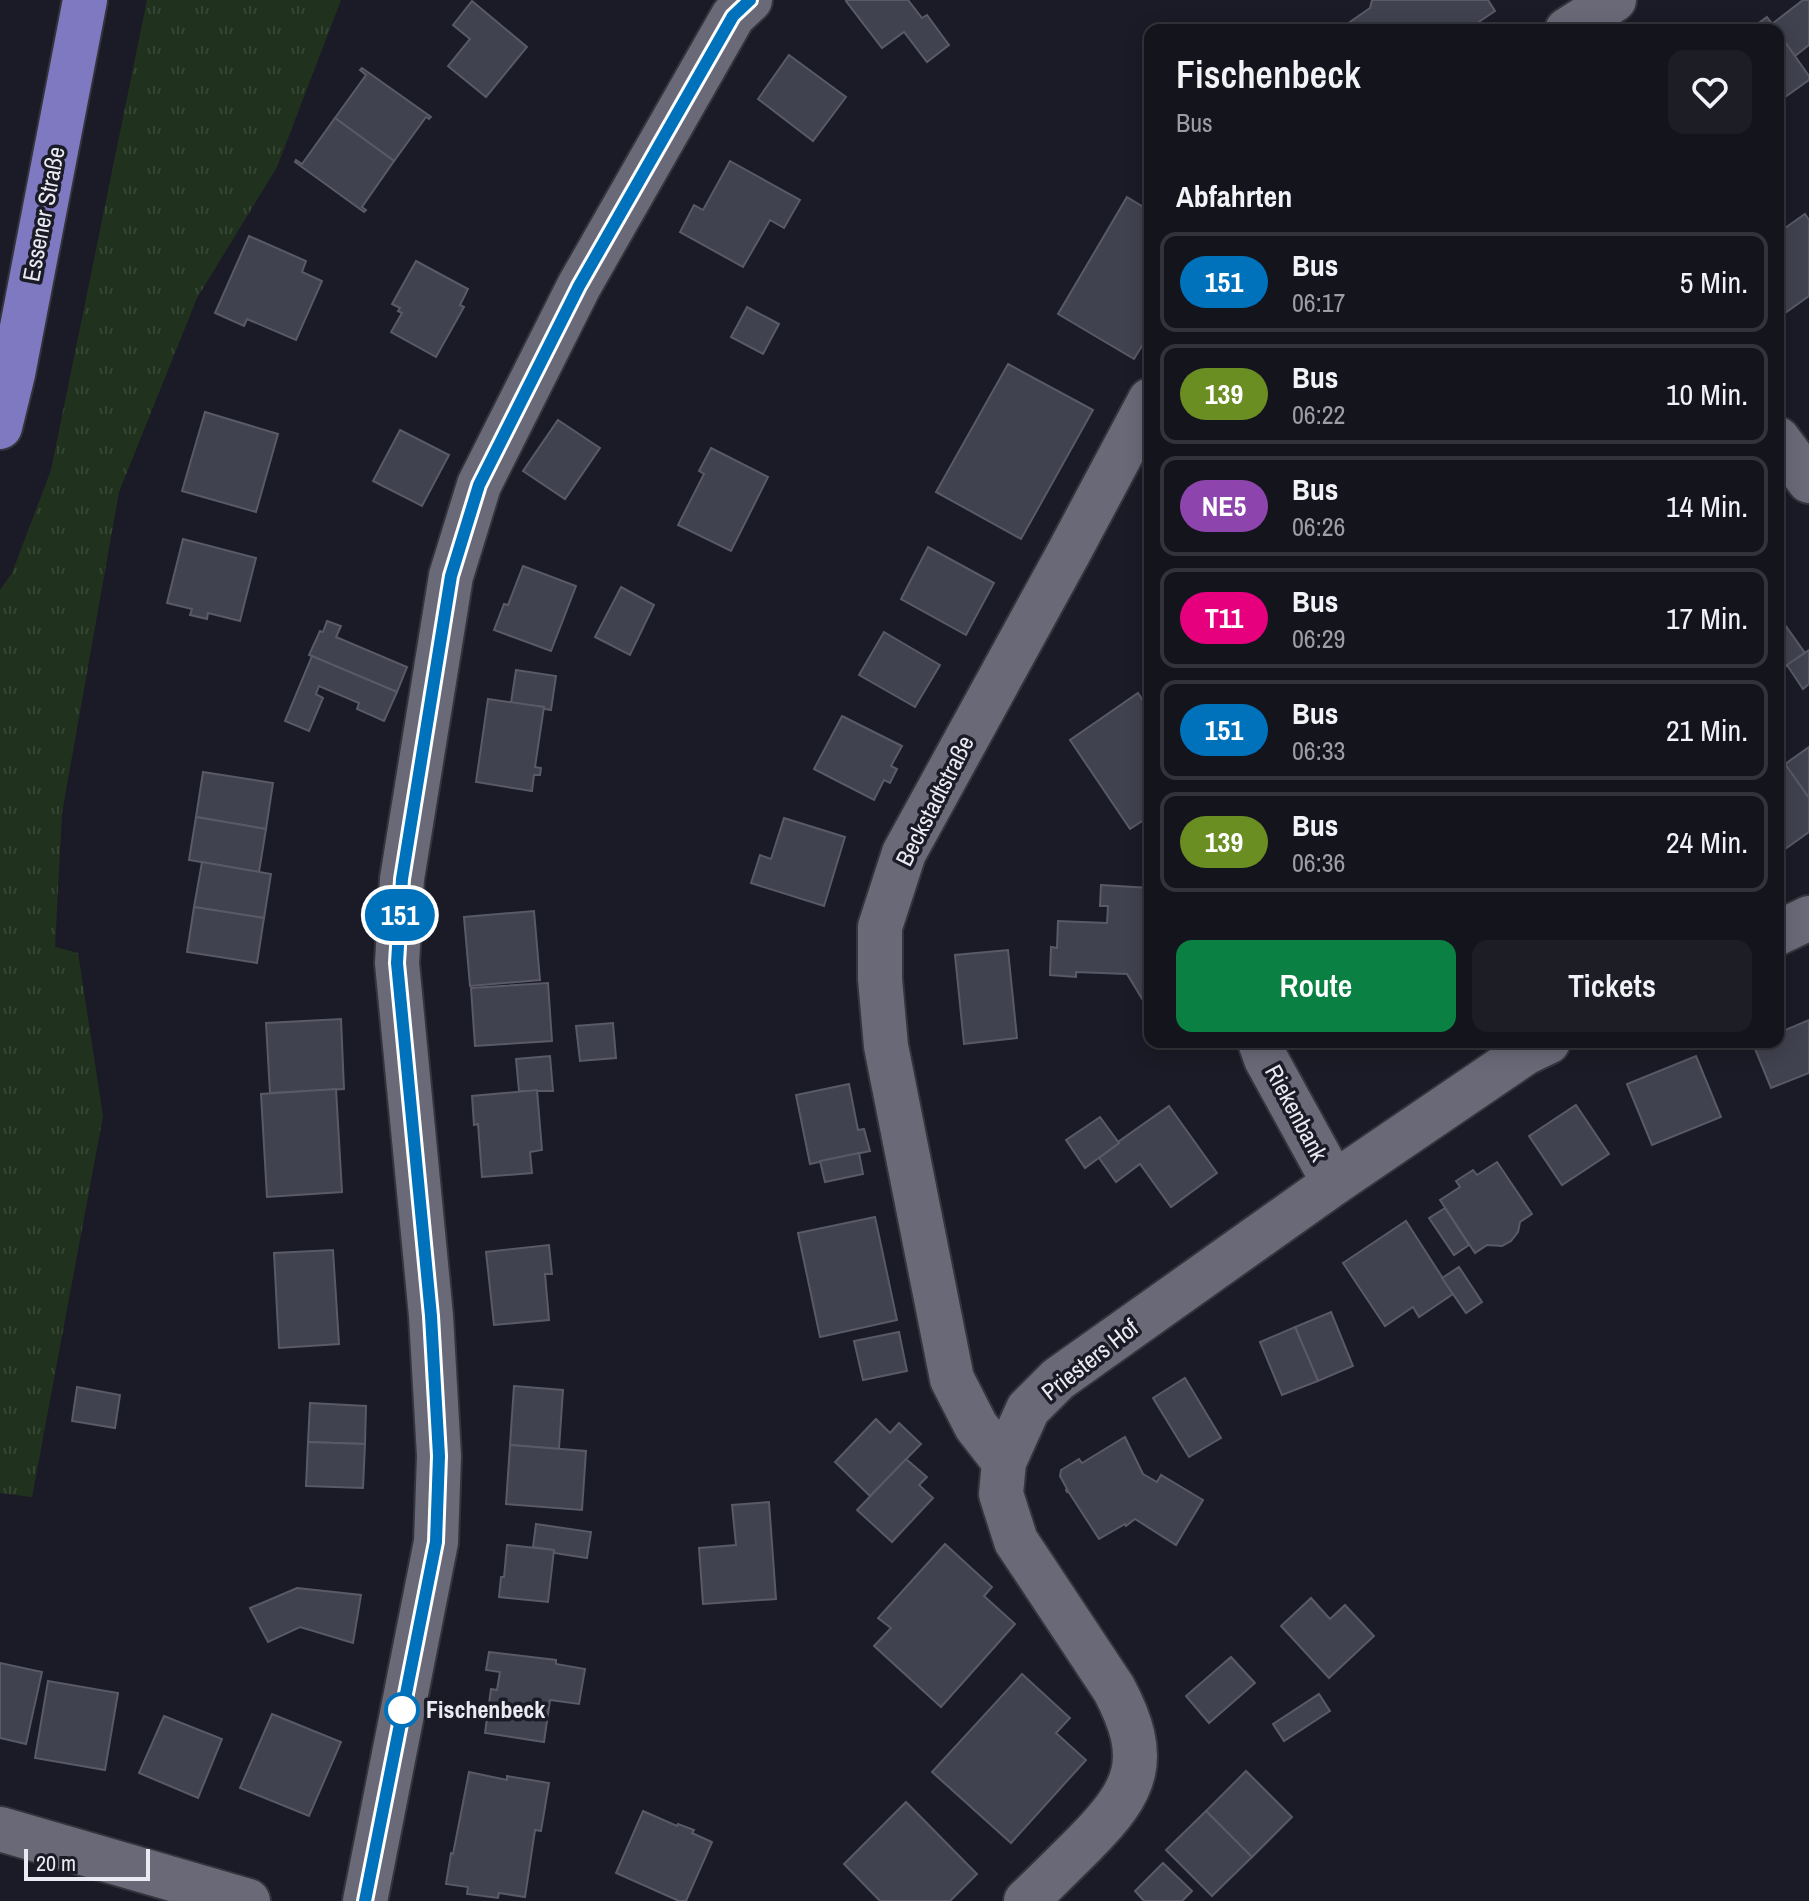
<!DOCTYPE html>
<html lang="de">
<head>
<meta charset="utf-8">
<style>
	:root { --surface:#14141d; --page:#1d1d26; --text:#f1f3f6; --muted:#9d9ea4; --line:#33333b; --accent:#0b8043 }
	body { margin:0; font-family:"Archivo Narrow",sans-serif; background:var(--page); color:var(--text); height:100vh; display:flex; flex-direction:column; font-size:30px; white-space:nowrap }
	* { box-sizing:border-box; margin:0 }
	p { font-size:26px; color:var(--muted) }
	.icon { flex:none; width:44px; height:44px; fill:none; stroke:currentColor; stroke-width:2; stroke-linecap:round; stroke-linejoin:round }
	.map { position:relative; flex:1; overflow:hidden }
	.details { position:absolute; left:1144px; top:24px; width:640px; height:1024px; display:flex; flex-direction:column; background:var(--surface); border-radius:16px; box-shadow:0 4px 20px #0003,0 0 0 2px var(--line) }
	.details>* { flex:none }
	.badge { padding:0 16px; border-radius:26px; font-size:28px; line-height:52px }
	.scale { position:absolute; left:24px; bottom:20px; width:126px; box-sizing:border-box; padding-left:8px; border:4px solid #eaeaf2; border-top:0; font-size:22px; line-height:28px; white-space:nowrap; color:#eaeaf2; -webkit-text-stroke:6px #1b1b27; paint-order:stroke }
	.map>.badge { position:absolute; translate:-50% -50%; box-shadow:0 0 0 4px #fff }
	h2 { padding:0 32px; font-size:30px; line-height:72px }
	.round { display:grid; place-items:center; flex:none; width:84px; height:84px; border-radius:16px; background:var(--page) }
	.head { display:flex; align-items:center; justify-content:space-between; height:136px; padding:0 32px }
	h1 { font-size:38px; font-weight:600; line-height:60px }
	.action { display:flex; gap:16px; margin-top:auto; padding:16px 32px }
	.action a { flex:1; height:92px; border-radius:16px; background:var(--accent); color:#fff; font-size:32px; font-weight:600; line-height:92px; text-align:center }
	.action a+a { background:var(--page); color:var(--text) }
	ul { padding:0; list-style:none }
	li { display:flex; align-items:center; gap:24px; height:100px; margin:0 16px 12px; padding:0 16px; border:4px solid var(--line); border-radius:16px }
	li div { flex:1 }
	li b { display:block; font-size:30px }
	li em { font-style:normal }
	li .badge { min-width:88px; font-weight:700; text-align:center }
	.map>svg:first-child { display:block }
</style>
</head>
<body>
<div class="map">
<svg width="1809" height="1901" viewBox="0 0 1809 1901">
	<defs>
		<pattern id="grass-tufts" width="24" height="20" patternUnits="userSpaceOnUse" patternTransform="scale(2)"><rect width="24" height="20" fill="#20321e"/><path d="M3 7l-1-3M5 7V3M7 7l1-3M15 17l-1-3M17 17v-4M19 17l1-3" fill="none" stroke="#364634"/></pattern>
	</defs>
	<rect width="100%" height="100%" fill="#1b1b27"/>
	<polygon fill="url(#grass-tufts)" points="147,0 341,0 277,167 197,298 119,492 62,813 55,947 78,953 103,1116 32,1497 0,1493 0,590 12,573 51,470"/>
	<g fill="#41424f" stroke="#595967" stroke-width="2">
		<polygon points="848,0 908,0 922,18 927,15 949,45 927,62 904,32 882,48 846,1"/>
		<polygon points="1372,0 1488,0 1495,11 1467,30 1351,30 1347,24 1370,8"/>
		<polygon points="1803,0 1809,0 1809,45 1795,56 1772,24"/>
		<polygon points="472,1 527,47 486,97 448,66 470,39 453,25"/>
		<polygon points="1767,17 1777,30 1749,30"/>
		<polygon points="1778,32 1809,76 1809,80 1778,102"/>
		<polygon points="789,55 846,97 813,141 758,99"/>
		<polygon points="362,68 431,117 429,119 426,117 394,161 335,118 366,75 360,70"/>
		<polygon points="335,118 394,161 362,207 366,210 364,212 295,162 296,160 302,164"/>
		<polygon points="730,161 800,200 784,228 770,220 743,267 680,232 694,205 703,210"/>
		<polygon points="1127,197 1150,211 1150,333 1134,359 1058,314"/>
		<polygon points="1805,214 1809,220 1809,296 1778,318 1778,233"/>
		<polygon points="249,236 306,261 302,272 322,281 296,340 247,319 244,326 215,313"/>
		<polygon points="416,261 468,289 460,305 464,307 436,357 391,332 402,313 398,311 400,308 392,304"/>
		<polygon points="747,307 779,324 763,354 731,337"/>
		<polygon points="1008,364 1093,410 1021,539 936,492"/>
		<polygon points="205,412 278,434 256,512 182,491"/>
		<polygon points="558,420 600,448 565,499 523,471"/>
		<polygon points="400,430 449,455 422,506 373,481"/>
		<polygon points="711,448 768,477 731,551 678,525 704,474 699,471"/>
		<polygon points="183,539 256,558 240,621 208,613 207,619 190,615 192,609 167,603"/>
		<polygon points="928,547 994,583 966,635 901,599"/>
		<polygon points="523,566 576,586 551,651 494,630 504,604 508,605"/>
		<polygon points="621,587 654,605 630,655 595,637"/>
		<polygon points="1778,615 1805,653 1778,672"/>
		<polygon points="327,621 341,626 336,637 407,667 397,692 309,655 320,631 323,632"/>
		<polygon points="884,632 940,665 915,707 859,675"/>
		<polygon points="1809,650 1809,684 1803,689 1787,665"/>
		<polygon points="312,656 397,692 384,721 357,709 359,703 319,686 316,694 323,698 309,731 285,721"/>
		<polygon points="516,670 556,676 551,710 544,709 544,707 511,703"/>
		<polygon points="1138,693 1150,711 1150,816 1130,829 1070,740"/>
		<polygon points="488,699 544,707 535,767 541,768 540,775 534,775 532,791 476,782"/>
		<polygon points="842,716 902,746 891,766 897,769 890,783 884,780 874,800 814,769"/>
		<polygon points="1809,747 1809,798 1785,764"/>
		<polygon points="1785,764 1809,798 1809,832 1778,854 1778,769"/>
		<polygon points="203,772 273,783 266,829 196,817"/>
		<polygon points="196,817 266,829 259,872 189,860"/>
		<polygon points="784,818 845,837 824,906 751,883 760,855 771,859"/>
		<polygon points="202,862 271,874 264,918 194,907"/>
		<polygon points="1101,885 1150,888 1150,1012 1127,974 1076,972 1076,977 1050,975 1051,947 1057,948 1058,921 1107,923 1108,906 1100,906"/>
		<polygon points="194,907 264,918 257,963 187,952"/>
		<polygon points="534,911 540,980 470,986 464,917"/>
		<polygon points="1008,950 1017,1038 964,1044 955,955"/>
		<polygon points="548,983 552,1041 475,1046 471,988"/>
		<polygon points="341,1019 344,1089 270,1093 266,1023"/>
		<polygon points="1809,1020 1809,1073 1771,1088 1753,1044 1757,1042 1778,1042 1778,1033"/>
		<polygon points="613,1023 616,1058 580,1061 576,1026"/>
		<polygon points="550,1056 553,1091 519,1091 516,1059"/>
		<polygon points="1696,1056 1721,1117 1652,1145 1627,1084"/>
		<polygon points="849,1084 858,1130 864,1129 870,1151 810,1164 796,1095"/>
		<polygon points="336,1089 342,1192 267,1197 261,1094"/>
		<polygon points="537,1090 542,1150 530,1152 532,1173 482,1177 478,1124 474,1125 472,1096"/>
		<polygon points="1576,1105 1609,1154 1562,1185 1529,1136"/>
		<polygon points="1169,1106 1217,1173 1171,1207 1140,1164 1116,1182 1099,1158 1119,1143 1118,1142"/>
		<polygon points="1100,1117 1119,1143 1085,1168 1066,1140"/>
		<polygon points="859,1153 863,1174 825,1182 820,1161"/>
		<polygon points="1497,1162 1532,1214 1520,1222 1518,1232 1511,1241 1502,1246 1487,1245 1475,1253 1440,1200 1460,1187 1456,1181 1473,1170 1477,1175"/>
		<polygon points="1445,1208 1469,1245 1454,1255 1429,1218"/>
		<polygon points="875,1217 897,1320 820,1337 798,1233"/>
		<polygon points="1406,1221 1453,1294 1419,1317 1413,1307 1385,1326 1343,1263"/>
		<polygon points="549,1245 552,1274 545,1274 549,1320 494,1325 486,1252"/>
		<polygon points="333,1250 339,1344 279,1348 274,1253"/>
		<polygon points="1459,1267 1482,1302 1466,1313 1442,1278"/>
		<polygon points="1331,1312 1353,1366 1318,1381 1295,1327"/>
		<polygon points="1295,1327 1318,1381 1282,1395 1260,1342"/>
		<polygon points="899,1332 907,1371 863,1380 854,1341"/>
		<polygon points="1185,1378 1221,1438 1189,1457 1153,1398"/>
		<polygon points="514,1386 563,1390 559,1449 510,1445"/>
		<polygon points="77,1387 120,1395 115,1428 72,1421"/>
		<polygon points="310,1403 366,1406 365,1444 308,1442"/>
		<polygon points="876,1419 890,1433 899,1423 921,1444 870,1496 835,1462"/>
		<polygon points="1125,1437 1143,1474 1157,1482 1161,1475 1203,1500 1176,1545 1135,1519 1126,1526 1125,1524 1099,1539 1068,1491 1067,1492 1066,1490 1067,1489 1060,1476 1061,1470 1079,1459 1082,1463"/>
		<polygon points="308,1442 365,1444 363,1488 306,1486"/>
		<polygon points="510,1445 586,1451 582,1510 506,1504"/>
		<polygon points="906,1459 927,1477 919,1485 933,1498 892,1542 857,1510"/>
		<polygon points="769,1502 776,1599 703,1604 699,1548 736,1545 732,1505"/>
		<polygon points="536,1524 591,1532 587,1558 554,1553 554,1550 533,1547"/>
		<polygon points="945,1544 992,1587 984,1596 1015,1624 941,1707 874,1646 891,1628 878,1618"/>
		<polygon points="507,1545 554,1550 548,1602 499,1597 501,1577 504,1577"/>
		<polygon points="297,1588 361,1595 353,1643 300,1627 268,1642 250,1608"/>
		<polygon points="1311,1598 1330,1619 1345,1605 1374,1636 1329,1678 1281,1626"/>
		<polygon points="489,1652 556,1660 556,1664 585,1669 579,1704 550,1700 544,1742 485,1733 491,1689 497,1690 500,1672 486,1670"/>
		<polygon points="1231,1657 1255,1683 1209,1723 1186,1696"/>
		<polygon points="0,1663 42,1672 26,1744 0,1738"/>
		<polygon points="1022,1674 1070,1718 1056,1733 1086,1760 1011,1843 932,1772"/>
		<polygon points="48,1681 118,1693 105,1770 35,1758"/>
		<polygon points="1319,1694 1330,1711 1284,1741 1273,1724"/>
		<polygon points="272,1714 341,1742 309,1816 240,1788"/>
		<polygon points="164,1716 222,1739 198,1798 139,1773"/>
		<polygon points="1246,1771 1292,1817 1252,1857 1206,1811"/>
		<polygon points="469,1772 507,1780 507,1776 549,1783 541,1831 535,1830 525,1897 499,1893 498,1898 467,1894 468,1887 446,1884 451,1853 453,1854"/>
		<polygon points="906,1802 977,1874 950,1901 880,1901 844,1864"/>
		<polygon points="643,1811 677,1826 678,1824 694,1830 692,1833 712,1842 686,1901 679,1901 616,1873"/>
		<polygon points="1206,1811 1252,1857 1212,1896 1166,1850"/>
		<polygon points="1163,1863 1192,1891 1182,1901 1144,1901 1135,1891"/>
	</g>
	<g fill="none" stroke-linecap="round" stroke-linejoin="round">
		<defs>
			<g id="minor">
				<polyline points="1567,30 1614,0"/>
				<polyline points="1778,439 1809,481"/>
				<polyline points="1778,933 1809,918"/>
				<polyline points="1260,1042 1266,1059 1334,1183"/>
				<polyline points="1004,1462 976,1426 952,1379 886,1046 880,979 880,927 904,853 1068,554 1150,400"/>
				<polyline points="0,1829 248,1901"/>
				<polyline points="365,1901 436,1542 439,1456 431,1316 397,963 402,879 451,576 479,485 579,286 733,16 750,0"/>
				<path d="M 1026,1901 C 1046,1882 1065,1863 1084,1844 C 1138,1790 1151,1759 1114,1689 L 1016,1541 L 1001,1494 L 1004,1462 L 1028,1409 L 1058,1379 L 1334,1183 L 1525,1053 L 1548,1042"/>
			</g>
			<polyline id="major" points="0,427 13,374 85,0"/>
		</defs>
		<use href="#minor" stroke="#34343c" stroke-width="48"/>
		<use href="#major" stroke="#34343c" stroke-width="48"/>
		<use href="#minor" stroke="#696978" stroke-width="44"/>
		<use href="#major" stroke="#7e79c1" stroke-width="44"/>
	</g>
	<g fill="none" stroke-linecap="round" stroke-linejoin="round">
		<defs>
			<polyline id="line" points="365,1901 436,1542 439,1456 431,1316 397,963 402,879 451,576 479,485 579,286 733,16 750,0"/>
		</defs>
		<use href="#line" stroke="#fff" stroke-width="18"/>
		<use href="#line" stroke="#0072bc" stroke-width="12"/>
	</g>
	<circle fill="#fff" stroke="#0072bc" stroke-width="4" cx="402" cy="1710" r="16"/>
	<g text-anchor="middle" stroke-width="7" stroke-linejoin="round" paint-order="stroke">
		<g font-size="24" fill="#eaeaf2" stroke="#1b1b27">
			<text transform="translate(44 214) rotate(-79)" y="8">Essener Straße</text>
			<text transform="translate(935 801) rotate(-63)" y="8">Beckstadtstraße</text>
			<text transform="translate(1296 1113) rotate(62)" y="8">Riekenbank</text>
			<text transform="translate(1090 1360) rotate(-38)" y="8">Priesters Hof</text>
		</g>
		<g font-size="24" font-weight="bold" fill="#eaeaf2" stroke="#1b1b27" text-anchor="start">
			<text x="426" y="1718">Fischenbeck</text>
		</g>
	</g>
</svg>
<div class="scale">20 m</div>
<b class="badge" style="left:400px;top:915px;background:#0072bc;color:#fff">151</b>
<section class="details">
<div class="head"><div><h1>Fischenbeck</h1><p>Bus</p></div><a class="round"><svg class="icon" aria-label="heart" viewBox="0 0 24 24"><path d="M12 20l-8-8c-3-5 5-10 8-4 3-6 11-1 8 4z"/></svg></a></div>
<h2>Abfahrten</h2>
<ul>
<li><span class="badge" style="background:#0072bc;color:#fff">151</span><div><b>Bus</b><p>06:17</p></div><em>5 Min.</em></li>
<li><span class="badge" style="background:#6b8e23;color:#fff">139</span><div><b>Bus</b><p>06:22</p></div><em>10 Min.</em></li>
<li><span class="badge" style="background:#8e44ad;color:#fff">NE5</span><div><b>Bus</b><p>06:26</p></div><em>14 Min.</em></li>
<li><span class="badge" style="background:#e6007e;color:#fff">T11</span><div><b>Bus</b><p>06:29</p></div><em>17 Min.</em></li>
<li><span class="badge" style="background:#0072bc;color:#fff">151</span><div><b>Bus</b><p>06:33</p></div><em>21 Min.</em></li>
<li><span class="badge" style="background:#6b8e23;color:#fff">139</span><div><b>Bus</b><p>06:36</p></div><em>24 Min.</em></li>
</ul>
<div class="action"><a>Route</a><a>Tickets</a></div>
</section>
</div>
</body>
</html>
